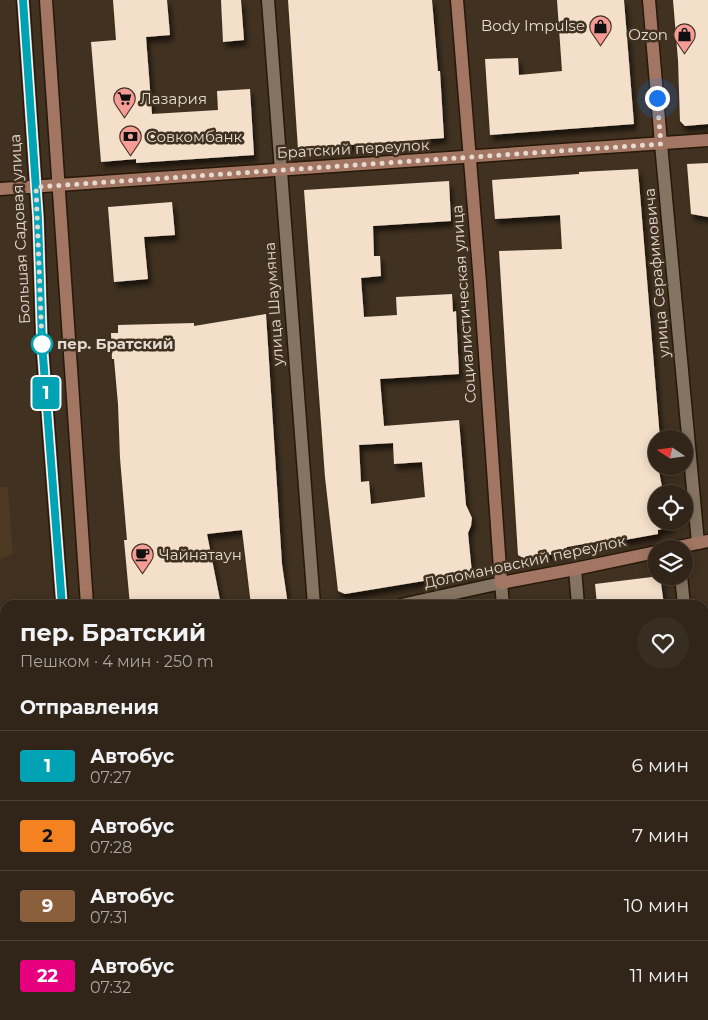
<!DOCTYPE html>
<html lang="ru">
<head>
<meta charset="utf-8">
<style>
	:root { --surface:#302518; --page:#382d21; --text:#f1f3f6; --muted:#a8a5a2; --line:#4b4237 }
	body { margin:0; font-family:Montserrat,sans-serif; background:var(--page); color:var(--text); height:100vh; display:flex; flex-direction:column; font-size:19px; white-space:nowrap }
	* { box-sizing:border-box; margin:0 }
	p { font-size:16px; color:var(--muted) }
	.icon { flex:none; width:28px; height:28px; fill:none; stroke:currentColor; stroke-width:2; stroke-linecap:round; stroke-linejoin:round }
	.map { position:relative; flex:1; overflow:hidden }
	.details { position:absolute; left:0px; top:600px; width:709px; height:420px; display:flex; flex-direction:column; background:var(--surface); border-radius:15px 15px 0 0; box-shadow:0 2px 12px #0003,0 0 0 1px var(--line) }
	.details>* { flex:none }
	.badge { padding:0 10px; border-radius:4px; font-size:18px; line-height:32px }
	.needle { width:32px; rotate:283deg }
	.buttons { position:absolute; left:648px; top:430px; display:grid; gap:10px }
	.buttons a { display:grid; place-items:center; width:45px; height:45px; border-radius:50%; background:var(--surface); box-shadow:0 2px 12px #0003,0 0 0 1px var(--line); font-size:25px }
	.you { position:absolute; width:25px; height:25px; margin:-12px; border:4px solid #fff; border-radius:50%; background:#1a73e8; box-shadow:0 0 0 8px #1a73e833 }
	.map>.badge { position:absolute; translate:-50% -50%; box-shadow:0 0 0 2px #fff }
	h2 { padding:0 20px; font-size:19px; line-height:45px }
	.round { display:grid; place-items:center; flex:none; width:52px; height:52px; border-radius:26px; background:var(--page) }
	.overview { display:flex; align-items:center; justify-content:space-between; height:85px; padding:0 20px }
	h1 { font-size:24px; font-weight:700; line-height:38px }
	ul { padding:0; list-style:none }
	li { display:flex; align-items:center; gap:15px; height:70px; padding:0 20px; border-top:1px solid var(--line) }
	li div { flex:1 }
	li b { display:block; font-size:19px }
	li em { font-style:normal }
	li .badge { min-width:55px; font-weight:700; text-align:center }
	.map>svg:first-child { display:block }
</style>
</head>
<body>
<div class="map">
<svg width="708" height="1020" viewBox="0 0 708 1020">
	<defs>
		<filter id="shadow"><feDropShadow dx="3" dy="5.5" stdDeviation="2.5" flood-color="#0009"/></filter>
	</defs>
	<rect width="100%" height="100%" fill="#403120"/>
	<polygon fill="#4d3822" points="0,487 8,487 13,554 0,559"/>
	<g fill="#f3dfca" fill-rule="evenodd" filter="url(#shadow)">
		<polygon points="113,0 167,0 170,35 146,37 152,114 218,110 217,91 250,89 254,155 136,163 136,159 101,162 91,42 116,40"/>
		<polygon points="221,0 241,0 244,40 223,42"/>
		<polygon points="288,0 432,0 438,71 440,71 444,138 298,149"/>
		<polygon points="557,0 624,0 634,124 490,135 485,59 518,58 519,75 562,71"/>
		<polygon points="673,0 708,0 708,124 685,126 680,121 678,60"/>
		<polygon points="708,163 708,217 691,214 687,164"/>
		<polygon points="638,169 660,439 653,439 656,466 658,466 663,492 668,491 668,494 656,494 656,521 673,521 670,527 658,530 658,534 608,543 607,540 567,547 567,551 527,560 518,555 499,251 562,249 560,215 495,219 492,180 579,174 579,172"/>
		<path d="M 449,181 L 451,221 L 373,226 L 374,256 L 380,256 L 381,276 L 361,278 L 364,317 L 397,315 L 396,297 L 452,294 L 453,312 L 456,311 L 459,374 L 380,379 L 384,426 L 459,420 L 466,505 L 472,518 L 471,526 L 468,533 L 472,573 L 345,594 L 338,591 L 325,477 L 304,190 ZM 393,443 L 394,464 L 422,462 L 425,497 L 371,504 L 369,481 L 361,482 L 359,445 Z"/>
		<polygon points="172,202 175,235 144,237 148,279 114,282 108,207"/>
		<polygon points="266,314 282,564 288,605 251,605 242,530 207,534 221,605 130,605 124,540 127,540 120,458 118,404 114,359 112,359 111,333 118,333 118,325 194,323 194,326"/>
		<polygon points="660,576 664,605 597,605 595,584"/>
	</g>
	<g fill="none" stroke-linecap="round" stroke-linejoin="round">
		<defs>
			<g id="lane">
				<polyline points="575,569 578,605"/>
				<polyline points="681,576 684,605"/>
			</g>
			<g id="street">
				<polyline points="268,0 314,605"/>
				<polyline points="661,144 698,543"/>
				<polyline points="401,605 501,583 503,605"/>
			</g>
			<g id="secondary">
				<polyline points="23,0 38,218 42,343 62,605"/>
				<polyline points="46,0 87,605"/>
				<polyline points="457,0 480,283 501,583 575,569 656,552"/>
				<polyline points="649,0 661,144"/>
				<polyline points="0,189 708,140"/>
				<polyline points="669,549 708,541"/>
				<polyline points="0,697 5,696"/>
				<polyline points="100,1015 101,1020"/>
				<polyline points="123,1015 123,1020"/>
			</g>
			<g id="primary">
				<polyline points="704,804 708,802"/>
				<polyline points="704,988 708,987"/>
				<polyline points="334,1020 335,1015"/>
				<polyline points="628,1020 639,1015"/>
			</g>
		</defs>
		<use href="#lane" stroke="#271809" stroke-width="15"/>
		<use href="#street" stroke="#271809" stroke-width="15"/>
		<use href="#secondary" stroke="#271809" stroke-width="15"/>
		<use href="#primary" stroke="#271809" stroke-width="15"/>
		<use href="#lane" stroke="#867462" stroke-width="12"/>
		<use href="#street" stroke="#867462" stroke-width="12"/>
		<use href="#secondary" stroke="#a37663" stroke-width="12"/>
		<use href="#primary" stroke="#c07864" stroke-width="12"/>
		<g stroke="#d3c8bd" stroke-width="1">
			<polyline points="704,771 708,769"/>
			<polyline points="704,781 708,779"/>
			<polyline points="252,1020 257,1015"/>
		</g>
	</g>
	<g fill="none" stroke-linecap="round" stroke-linejoin="round">
		<defs>
			<polyline id="line" points="23,0 38,218 42,343 62,605"/>
		</defs>
		<use href="#line" stroke="#fff" stroke-width="11"/>
		<use href="#line" stroke="#00a3b4" stroke-width="8"/>
		<polyline stroke="#e5dad0" stroke-width="5" stroke-dasharray="0 9" points="42,344 36,187 661,144 657,98"/>
	</g>
	<defs>
		<symbol id="shop-pin" viewBox="-11 -11 22 30"><path d="M0 17L-7.5 6A9.5 9.5 0 1 1 7.5 6Z" fill="#f59c96" stroke="#403120"/><path d="M-5-2.5h2.3a2.7 3.5 0 0 1 5.4 0H5L5.5 6h-11ZM-1.5-2.5h3a1.5 2.3 0 0 0-3 0Z" fill="#111"/></symbol>
		<symbol id="supermarket-pin" viewBox="-11 -11 22 30"><path d="M0 17L-7.5 6A9.5 9.5 0 1 1 7.5 6Z" fill="#f59c96" stroke="#403120"/><path d="M-6-5.5h2.5l.6 2H6L4.5 2H-2.5L-4.4-4H-6ZM-1.5 3.2a1.3 1.3 0 1 0 .1 0ZM3 3.2a1.3 1.3 0 1 0 .1 0Z" fill="#111"/></symbol>
		<symbol id="bank-pin" viewBox="-11 -11 22 30"><path d="M0 17L-7.5 6A9.5 9.5 0 1 1 7.5 6Z" fill="#f59c96" stroke="#403120"/><path d="M-6-4H6V4H-6ZM0-2.3a2.3 2.3 0 1 0 0 4.6a2.3 2.3 0 1 0 0-4.6Z" fill="#111"/></symbol>
		<symbol id="cafe-pin" viewBox="-11 -11 22 30"><path d="M0 17L-7.5 6A9.5 9.5 0 1 1 7.5 6Z" fill="#f59c96" stroke="#403120"/><path d="M-5.5-4.5H6V0H3Q3 3.5 0 3.5H-2.5Q-5.5 3.5-5.5 0ZM3-3.2v2h1.7v-2ZM-6 4.5H4V6H-6Z" fill="#111"/></symbol>
	</defs>
	<g fill-rule="evenodd">
		<use href="#shop-pin" x="588" y="14" width="25" height="34"/>
		<use href="#shop-pin" x="672" y="22" width="25" height="34"/>
		<use href="#supermarket-pin" x="112" y="86" width="25" height="34"/>
		<use href="#bank-pin" x="118" y="124" width="25" height="34"/>
		<use href="#cafe-pin" x="130" y="542" width="25" height="34"/>
	</g>
	<circle fill="#fff" stroke="#00a3b4" stroke-width="2.5" cx="42" cy="344" r="10"/>
	<g text-anchor="middle" stroke-width="5" stroke-linejoin="round" paint-order="stroke">
		<g font-size="15" fill="#e5dad0" stroke="#403120" text-anchor="start">
			<text x="585" y="31" text-anchor="end">Body Impulse</text>
			<text x="668" y="40" text-anchor="end">Ozon</text>
			<text x="140" y="104">Лазария</text>
			<text x="146" y="142">Совкомбанк</text>
			<text x="159" y="560">Чайнатаун</text>
		</g>
		<g font-size="15" fill="#e5dad0" stroke="#403120">
			<text transform="translate(353 149) rotate(-3)" y="5">Братский переулок</text>
			<text transform="translate(20 229) rotate(-93)" y="5">Большая Садовая улица</text>
			<text transform="translate(657 273) rotate(-95)" y="5">улица Серафимовича</text>
			<text transform="translate(274 304) rotate(-94)" y="5">улица Шаумяна</text>
			<text transform="translate(464 304) rotate(-94)" y="5">Социалистическая улица</text>
			<text transform="translate(525 562) rotate(-12)" y="5">Доломановский переулок</text>
		</g>
		<g font-size="15" font-weight="bold" fill="#e5dad0" stroke="#403120" text-anchor="start">
			<text x="57" y="349">пер. Братский</text>
		</g>
	</g>
</svg>
<div class="buttons">
<a><svg class="needle" viewBox="-14 -14 28 28"><path d="M0-13l5 13h-10z" fill="#e53935"/><path d="M0 13l5-13h-10z" fill="#a8a5a2"/></svg></a>
<a><svg class="icon" aria-label="locate" viewBox="0 0 24 24"><circle cx="12" cy="12" r="6"/><path d="M12 2v4M12 18v4M2 12h4M18 12h4"/></svg></a>
<a><svg class="icon" aria-label="layers" viewBox="0 0 24 24"><path d="M12 4l9 5-9 5-9-5zM3 14l9 5 9-5"/></svg></a>
</div>
<div class="you" style="left:657px;top:98px"></div>
<b class="badge" style="left:46px;top:393px;background:#00a3b4;color:#fff">1</b>
<section class="details">
<div class="overview"><div><h1>пер. Братский</h1><p>Пешком · 4 мин · 250 m</p></div><a class="round"><svg class="icon" aria-label="heart" viewBox="0 0 24 24"><path d="M12 20l-8-8c-3-5 5-10 8-4 3-6 11-1 8 4z"/></svg></a></div>
<h2>Отправления</h2>
<ul>
<li><span class="badge" style="background:#00a3b4;color:#fff">1</span><div><b>Автобус</b><p>07:27</p></div><em>6 мин</em></li>
<li><span class="badge" style="background:#f58220;color:#111">2</span><div><b>Автобус</b><p>07:28</p></div><em>7 мин</em></li>
<li><span class="badge" style="background:#8b5e3c;color:#fff">9</span><div><b>Автобус</b><p>07:31</p></div><em>10 мин</em></li>
<li><span class="badge" style="background:#e6007e;color:#fff">22</span><div><b>Автобус</b><p>07:32</p></div><em>11 мин</em></li>
</ul>
</section>
</div>
</body>
</html>
